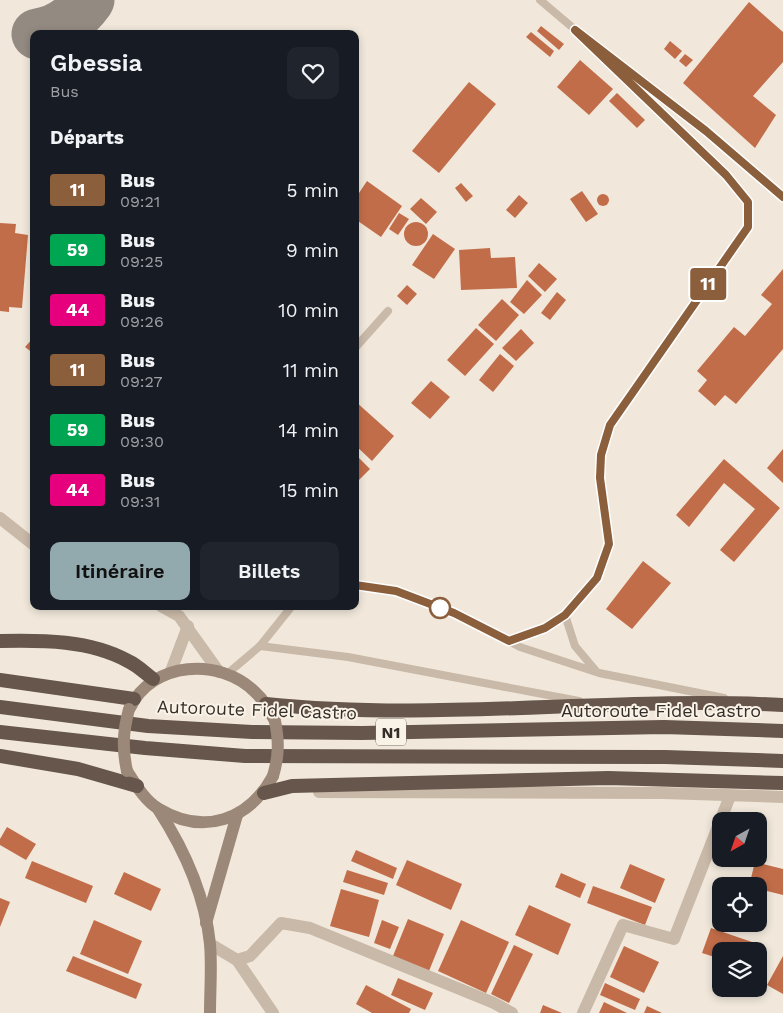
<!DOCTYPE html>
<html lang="fr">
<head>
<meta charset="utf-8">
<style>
	:root { --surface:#171b24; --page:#20242c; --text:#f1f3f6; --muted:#9ea1a6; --accent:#92a9ae }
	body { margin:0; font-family:"Work Sans",sans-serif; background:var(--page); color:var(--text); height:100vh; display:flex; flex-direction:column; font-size:19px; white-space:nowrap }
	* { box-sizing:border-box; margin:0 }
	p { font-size:16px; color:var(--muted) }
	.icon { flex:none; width:28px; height:28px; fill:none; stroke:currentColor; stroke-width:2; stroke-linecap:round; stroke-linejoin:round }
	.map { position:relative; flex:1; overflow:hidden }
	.details { position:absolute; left:30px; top:30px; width:329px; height:580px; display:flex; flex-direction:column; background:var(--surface); border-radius:10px; box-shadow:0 2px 8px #0003 }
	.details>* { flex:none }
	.badge { padding:0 10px; border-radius:4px; font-size:18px; line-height:32px }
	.needle { width:32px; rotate:220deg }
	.controls { position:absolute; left:712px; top:812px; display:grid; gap:10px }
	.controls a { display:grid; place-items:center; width:55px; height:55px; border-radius:10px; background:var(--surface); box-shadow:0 2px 8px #0003; font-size:25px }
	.map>.badge { position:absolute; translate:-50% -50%; box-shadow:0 0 0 2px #fff }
	h2 { padding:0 20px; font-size:19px; line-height:45px }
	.round { display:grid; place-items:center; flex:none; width:52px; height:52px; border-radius:10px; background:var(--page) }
	.overview { display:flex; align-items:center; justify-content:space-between; height:85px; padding:0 20px }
	h1 { font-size:24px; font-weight:600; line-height:38px }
	.button { display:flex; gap:10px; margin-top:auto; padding:10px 20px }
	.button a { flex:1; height:58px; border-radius:10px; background:var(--accent); color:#111; font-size:20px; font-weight:600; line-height:58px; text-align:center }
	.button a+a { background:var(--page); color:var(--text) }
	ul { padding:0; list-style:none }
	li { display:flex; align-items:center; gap:15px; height:60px; padding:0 20px }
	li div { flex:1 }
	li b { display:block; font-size:19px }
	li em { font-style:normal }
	li .badge { min-width:55px; font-weight:700; text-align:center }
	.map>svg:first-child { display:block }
</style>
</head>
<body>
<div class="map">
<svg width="783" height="1013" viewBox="0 0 783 1013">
	<rect width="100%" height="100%" fill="#f1e8db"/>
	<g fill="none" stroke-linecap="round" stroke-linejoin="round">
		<path stroke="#938a82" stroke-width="51" d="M 37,34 C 59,31 77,17 89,0"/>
	</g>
	<g fill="#c26d49">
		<polygon points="749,2 783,32 783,62 753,96 776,115 755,148 683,83"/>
		<polygon points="541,26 564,44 559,50 537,31"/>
		<polygon points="531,32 554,51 550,57 526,37"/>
		<polygon points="670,41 682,51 675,59 664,49"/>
		<polygon points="685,54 693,60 686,67 679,61"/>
		<polygon points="580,60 613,89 589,115 557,87"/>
		<polygon points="469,82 496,104 439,173 412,151"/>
		<polygon points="617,93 645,120 637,128 609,101"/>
		<polygon points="367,181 402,206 381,237 355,219 355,199"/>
		<polygon points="461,183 473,196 466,202 455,188"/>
		<polygon points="582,191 598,214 586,222 570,199"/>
		<circle cx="603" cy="200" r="6"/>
		<polygon points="519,195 528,203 515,218 506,210"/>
		<polygon points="421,198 437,212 426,224 410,209"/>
		<polygon points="399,213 409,219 398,235 389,229"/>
		<circle cx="416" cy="234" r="12"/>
		<polygon points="0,223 16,224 15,233 28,235 22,308 9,307 9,312 0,311"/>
		<polygon points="433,234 455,249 434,279 412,265"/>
		<polygon points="490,248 491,258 515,257 517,288 461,290 459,250"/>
		<polygon points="539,263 557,279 545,292 528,276"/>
		<polygon points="783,269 783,349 736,404 725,395 715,406 698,391 707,380 697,371 734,327 745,336 772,304 761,295"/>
		<polygon points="527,280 542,295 524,314 510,302"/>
		<polygon points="407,285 417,294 407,305 397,296"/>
		<polygon points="557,292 566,300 550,320 541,313"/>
		<polygon points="502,299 519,315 496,341 478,325"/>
		<polygon points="476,328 494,344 465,376 447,360"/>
		<polygon points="521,329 534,343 516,361 502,348"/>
		<polygon points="34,337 34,354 25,347"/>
		<polygon points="500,354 514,366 493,392 479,380"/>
		<polygon points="431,381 450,397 430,419 411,403"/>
		<polygon points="355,401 394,436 372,461 355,445"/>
		<polygon points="783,449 783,483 767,468"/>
		<polygon points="355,454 370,469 355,484"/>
		<polygon points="724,459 780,508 734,562 720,550 755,509 724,483 689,527 676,515"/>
		<polygon points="643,561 671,583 632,629 606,609"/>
		<polygon points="7,827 36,844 26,860 0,845 0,839"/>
		<polygon points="356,850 397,868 393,879 351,861"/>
		<polygon points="407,860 462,884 451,910 396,885"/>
		<polygon points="32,861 93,886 86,903 25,878"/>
		<polygon points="755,862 783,869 783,895 759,889 759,886 749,886"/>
		<polygon points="630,864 665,879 655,903 620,888"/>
		<polygon points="347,870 388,883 384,895 343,882"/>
		<polygon points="124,872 161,889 151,911 114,894"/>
		<polygon points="561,873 586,884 580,898 555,887"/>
		<polygon points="593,886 652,907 645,925 587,903"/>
		<polygon points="341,889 379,900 369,937 330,926"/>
		<polygon points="0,898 10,902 0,927"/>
		<polygon points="529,905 571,924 558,955 515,935"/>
		<polygon points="408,919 444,934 429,971 393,956"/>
		<polygon points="94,920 142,941 128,974 80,954"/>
		<polygon points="382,920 399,927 390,949 374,943"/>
		<polygon points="461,920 509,942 486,993 438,971"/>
		<polygon points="711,928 755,943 752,951 721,951 721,959 702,953"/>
		<polygon points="514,945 533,954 509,1003 491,994"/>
		<polygon points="624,946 659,962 644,993 610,977"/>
		<polygon points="73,956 142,984 136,999 66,971"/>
		<polygon points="783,956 783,994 767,985"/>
		<polygon points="398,978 433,993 425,1010 391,995"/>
		<polygon points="605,983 640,999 635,1010 600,995"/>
		<polygon points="366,985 411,1009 409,1013 372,1013 356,1004"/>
		<polygon points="604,1002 627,1013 599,1013"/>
		<polygon points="543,1005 562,1013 540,1013"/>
		<polygon points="647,1006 662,1013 644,1013"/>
	</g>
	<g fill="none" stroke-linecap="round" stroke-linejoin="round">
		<g stroke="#c9b9a8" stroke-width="8">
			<polyline points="540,0 579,33"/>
			<polyline points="606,54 707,131 783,197"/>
			<polyline points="355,348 388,311"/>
			<polyline points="355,585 396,591 454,613 520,647 599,673 724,698"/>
			<polyline points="565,615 575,646 596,671"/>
			<polyline points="509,641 545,628 565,615 597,578 609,544 600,478 601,455 609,425 748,227 747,202 726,175 575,30"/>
			<polyline points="260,646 348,657 579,701"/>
			<polyline points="227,674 260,646 292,606"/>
		</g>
		<g stroke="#c9b9a8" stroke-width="12">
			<polyline points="0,518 34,545"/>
			<polyline points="161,606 179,616 219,672"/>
			<polyline points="171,671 188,626"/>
			<polyline points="319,792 663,793 783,797"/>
			<polyline points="210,944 237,960 273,1013"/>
			<polyline points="237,960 250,956 281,923 310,928 494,1003 512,1013"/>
			<polyline points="583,1013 623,925 674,939 730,796"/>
		</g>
		<g stroke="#9c8879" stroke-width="12">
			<path d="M 130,708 C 152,661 220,657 255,692 C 264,700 269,710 275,721"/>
			<path d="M 127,771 C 136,785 145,801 159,809 C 204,836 249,820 273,776"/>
			<path d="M 158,809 C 184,849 205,896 210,944 C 212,967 210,990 210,1013"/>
			<polyline points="206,923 237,815"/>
		</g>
		<g stroke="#66564c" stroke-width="14">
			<path d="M 0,641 C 42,640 90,640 128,661 C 137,665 145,673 153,679"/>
			<polyline points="0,680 134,699"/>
			<path d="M 266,704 C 438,722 611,696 783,705"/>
			<polyline points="0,707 148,726 252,732 362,733 664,727 783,731"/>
			<polyline points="0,732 145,748 245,756 665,757 783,761"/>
			<polyline points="0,756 78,769 137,786"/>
			<polyline points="264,793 292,786 608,778 783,783"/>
		</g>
		<g stroke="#9c8879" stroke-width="12">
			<path d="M 127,771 C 122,748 123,732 129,709"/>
			<path d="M 273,776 C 279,756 279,741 275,721"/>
		</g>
	</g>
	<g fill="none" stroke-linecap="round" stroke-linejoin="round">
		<defs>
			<polyline id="line" points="355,585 396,591 454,613 509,641 545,628 565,615 597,578 609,544 600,478 601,455 610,425 748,227 748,202 726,175 575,30 706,131 783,197"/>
		</defs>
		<use href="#line" stroke="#fff" stroke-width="11"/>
		<use href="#line" stroke="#8b5e3c" stroke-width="8"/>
	</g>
	<circle fill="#fff" stroke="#8b5e3c" stroke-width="2.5" cx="440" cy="608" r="10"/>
	<g text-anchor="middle" stroke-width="4" stroke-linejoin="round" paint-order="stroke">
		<rect fill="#f9f2e7" stroke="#706861" stroke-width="1" x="376" y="718.5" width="30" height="27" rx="4"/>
		<g font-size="16" font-weight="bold" fill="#352d28">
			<text x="391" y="738">N1</text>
		</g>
		<g font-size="18" fill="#352d28" stroke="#f9f2e7">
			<text transform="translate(257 710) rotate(2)" y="6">Autoroute Fidel Castro</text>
			<text x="661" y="717">Autoroute Fidel Castro</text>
		</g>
	</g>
</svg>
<div class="controls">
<a><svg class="needle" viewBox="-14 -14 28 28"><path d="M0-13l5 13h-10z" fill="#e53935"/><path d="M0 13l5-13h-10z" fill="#9ea1a6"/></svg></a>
<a><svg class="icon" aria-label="locate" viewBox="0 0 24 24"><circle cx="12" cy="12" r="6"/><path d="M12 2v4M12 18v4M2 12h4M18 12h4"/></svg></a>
<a><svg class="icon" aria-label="layers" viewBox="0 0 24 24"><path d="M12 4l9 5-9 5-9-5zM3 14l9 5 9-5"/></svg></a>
</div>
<b class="badge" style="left:708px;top:284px;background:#8b5e3c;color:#fff">11</b>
<section class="details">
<div class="overview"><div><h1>Gbessia</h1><p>Bus</p></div><a class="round"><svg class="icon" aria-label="heart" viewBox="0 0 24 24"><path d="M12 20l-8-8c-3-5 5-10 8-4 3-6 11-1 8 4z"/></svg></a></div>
<h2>Départs</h2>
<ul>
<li><span class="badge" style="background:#8b5e3c;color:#fff">11</span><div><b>Bus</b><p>09:21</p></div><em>5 min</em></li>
<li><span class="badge" style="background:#00a651;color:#fff">59</span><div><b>Bus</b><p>09:25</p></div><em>9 min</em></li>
<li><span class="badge" style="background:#e6007e;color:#fff">44</span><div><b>Bus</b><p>09:26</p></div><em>10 min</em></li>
<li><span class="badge" style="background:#8b5e3c;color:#fff">11</span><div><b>Bus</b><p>09:27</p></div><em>11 min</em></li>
<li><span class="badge" style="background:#00a651;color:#fff">59</span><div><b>Bus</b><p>09:30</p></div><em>14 min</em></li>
<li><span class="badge" style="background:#e6007e;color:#fff">44</span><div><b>Bus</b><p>09:31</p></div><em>15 min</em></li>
</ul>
<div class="button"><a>Itinéraire</a><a>Billets</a></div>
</section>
</div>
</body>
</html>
